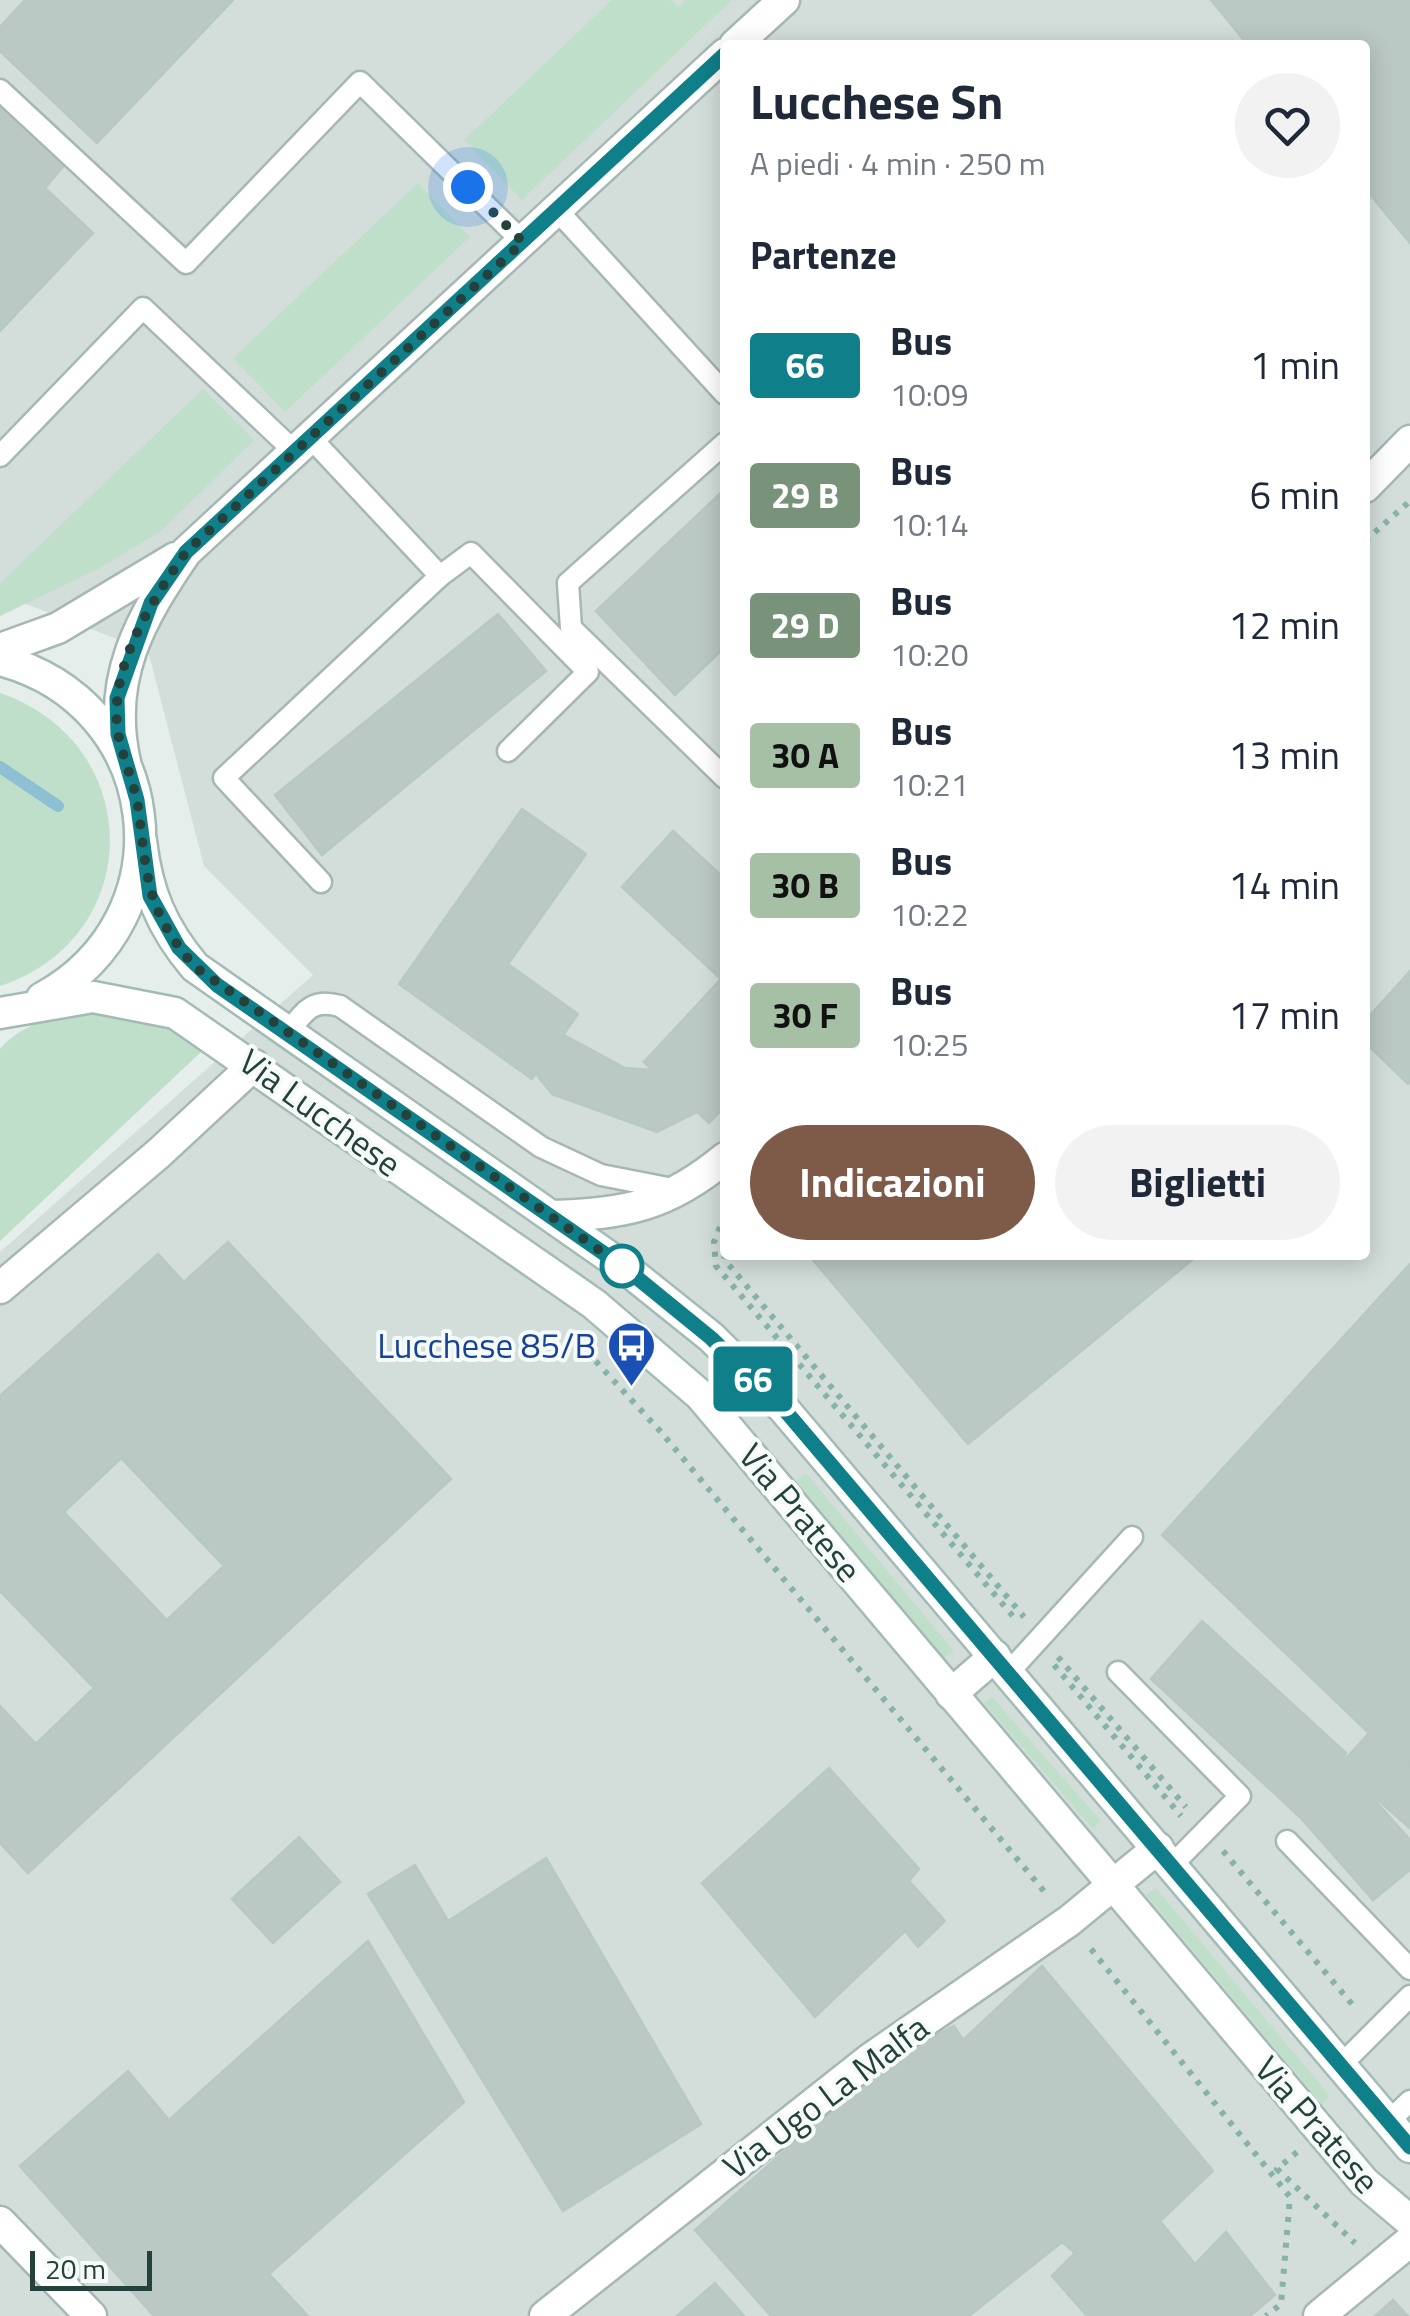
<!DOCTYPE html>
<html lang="it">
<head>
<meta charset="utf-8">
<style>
	:root { --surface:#fff; --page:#f2f2f3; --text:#1f2937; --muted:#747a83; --accent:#7e5a49 }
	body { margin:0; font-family:"Titillium Web",sans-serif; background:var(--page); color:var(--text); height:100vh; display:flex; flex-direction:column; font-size:38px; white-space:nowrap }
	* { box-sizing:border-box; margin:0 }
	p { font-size:32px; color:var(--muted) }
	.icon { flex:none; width:55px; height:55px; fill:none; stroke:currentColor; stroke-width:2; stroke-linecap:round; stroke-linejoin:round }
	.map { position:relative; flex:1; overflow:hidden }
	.panel { position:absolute; left:720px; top:40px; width:650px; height:1220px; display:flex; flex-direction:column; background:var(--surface); border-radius:10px; box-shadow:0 5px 25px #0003 }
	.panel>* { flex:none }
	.badge { padding:0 20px; border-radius:8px; font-size:35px; line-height:65px }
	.scale { position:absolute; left:30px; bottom:25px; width:122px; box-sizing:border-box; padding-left:10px; border:5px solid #24413c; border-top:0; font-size:28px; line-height:35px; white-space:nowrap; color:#24413c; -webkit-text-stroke:8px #f6fbf9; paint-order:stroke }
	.you { position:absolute; width:50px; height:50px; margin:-25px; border:8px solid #fff; border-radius:50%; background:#1a73e8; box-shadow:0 0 0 15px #1a73e833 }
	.map>.badge { position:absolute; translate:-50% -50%; box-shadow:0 0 0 5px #fff }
	h2 { padding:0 30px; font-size:38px; line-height:90px }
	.round { display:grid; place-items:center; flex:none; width:105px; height:105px; border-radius:52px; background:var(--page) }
	.overview { display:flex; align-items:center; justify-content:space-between; height:170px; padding:0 30px }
	h1 { font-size:48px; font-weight:700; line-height:75px }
	.action { display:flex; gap:20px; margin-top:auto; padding:20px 30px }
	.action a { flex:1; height:115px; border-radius:60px; background:var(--accent); color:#fff; font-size:40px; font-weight:700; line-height:115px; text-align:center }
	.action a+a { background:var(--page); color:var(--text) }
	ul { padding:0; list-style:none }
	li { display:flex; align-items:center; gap:30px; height:130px; padding:0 30px }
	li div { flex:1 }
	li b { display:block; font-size:38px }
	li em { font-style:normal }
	li .badge { min-width:110px; font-weight:700; text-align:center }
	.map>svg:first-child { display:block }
</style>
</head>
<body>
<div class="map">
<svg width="1410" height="2316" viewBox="0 0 1410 2316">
	<rect width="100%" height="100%" fill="#e5eeeb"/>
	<path fill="#d3dedb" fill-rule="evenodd" d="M 0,0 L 1410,0 L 1410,2316 L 0,2316 L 0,1252 L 313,975 L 204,866 L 148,651 L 0,594 ZM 725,45 L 1365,45 L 1365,1255 L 725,1255 Z"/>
	<g fill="#bfdfcb">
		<polygon points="612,0 671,0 678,7 685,0 732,0 522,200 464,140"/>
		<polygon points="418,183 470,237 285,412 233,358"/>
		<polygon points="203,389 254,440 161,531 100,568 0,616 0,583"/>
		<path d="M 0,693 C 146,743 147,937 0,986 Z"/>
		<path d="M 112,1008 C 146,1016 178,1023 201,1052 L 0,1241 L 0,1049 C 29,1016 71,1015 112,1008 Z"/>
		<polygon points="806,1473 954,1651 944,1658 796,1481"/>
		<polygon points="992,1697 1101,1821 1093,1829 984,1703"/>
		<polygon points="1156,1888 1330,2096 1322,2104 1146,1895"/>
	</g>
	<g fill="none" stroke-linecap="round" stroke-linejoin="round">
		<polyline stroke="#8ec0d3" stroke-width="12" points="0,767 58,806"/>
	</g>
	<g fill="#bbc9c5" stroke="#b8c8c3" stroke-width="2.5" fill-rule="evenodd">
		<polygon points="25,0 233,0 97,143 0,51 0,27"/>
		<polygon points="1211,0 1410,0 1410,243 1365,188 1365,45 1248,45"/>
		<polygon points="0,100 66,163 45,188 93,233 0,331"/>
		<polygon points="725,489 725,647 675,695 596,611"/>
		<polygon points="498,614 546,671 322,855 275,795"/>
		<polygon points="522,809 586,854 508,964 578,1014 532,1079 399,984"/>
		<polygon points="673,831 725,879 725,1106 709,1123 644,1062 721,979 622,887"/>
		<polygon points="1410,971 1410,1082 1408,1084 1365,1042 1365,1021"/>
		<polygon points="564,1035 625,1068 652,1070 697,1112 657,1132 552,1094 536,1074"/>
		<path d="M 228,1242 L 451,1479 L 28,1873 L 0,1843 L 0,1706 L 36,1744 L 94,1688 L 0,1591 L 0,1396 L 158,1254 L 184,1282 ZM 121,1458 L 224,1566 L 167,1620 L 64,1512 Z"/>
		<polygon points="809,1255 1198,1255 968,1444"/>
		<polygon points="1410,1264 1410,1766 1378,1800 1342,1763 1369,1733 1162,1535"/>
		<polygon points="1202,1621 1346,1753 1341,1762 1410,1840 1410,1870 1373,1900 1301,1818 1151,1679"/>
		<polygon points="1410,1766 1410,1828 1378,1800"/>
		<polygon points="829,1768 919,1869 909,1881 945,1921 918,1947 905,1931 815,2017 702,1883"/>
		<polygon points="299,1837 340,1882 273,1943 232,1899"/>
		<polygon points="546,1858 701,2124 563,2211 368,1894 415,1865 448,1921"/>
		<polygon points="368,1941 464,2102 269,2274 308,2316 154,2316 20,2166 128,2071 169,2120"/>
		<polygon points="1042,1966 1213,2171 1160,2221 1195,2264 1226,2232 1275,2295 1250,2316 1087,2316 1052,2276 1075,2253 1062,2242 969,2316 771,2316 695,2230 889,2059 954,2026 963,2040"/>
		<polygon points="715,2283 744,2316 677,2316"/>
		<polygon points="1393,2300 1408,2316 1375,2316"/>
	</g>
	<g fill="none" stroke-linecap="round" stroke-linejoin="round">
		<defs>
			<g id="service">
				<polyline points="0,90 186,263 360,82 523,242"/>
				<polyline points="557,210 725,394"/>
				<polyline points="309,436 440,576 224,778 321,882"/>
				<polyline points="725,443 568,583 571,628 725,778"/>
				<polyline points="0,456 143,308 294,451"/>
				<polyline points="440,576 471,553 588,672 508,751"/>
				<path d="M 287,1034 C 304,1012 311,998 340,1006 L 541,1147 L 601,1175 L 678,1190"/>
				<polyline points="1009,1672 1132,1537"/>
				<polyline points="1118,1672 1240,1796 1172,1865"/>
				<polyline points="1287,1841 1410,1969"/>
				<polyline points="1340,2066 1410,1996"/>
				<polyline points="1388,2122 1410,2101"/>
			</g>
			<g id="minor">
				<polyline points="735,45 784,0"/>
				<polyline points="1365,487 1410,441"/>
				<polyline points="0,649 58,628 175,558"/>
				<path d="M 125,762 C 106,678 140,619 186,552 L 725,54"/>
				<path d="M 552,1216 C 625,1214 667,1206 725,1158"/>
				<polyline points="0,1288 158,1154 254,1065"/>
				<polyline points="951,1694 995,1656"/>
				<polyline points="0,2222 91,2316"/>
				<polyline points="545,2316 870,2059 1069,1921 1158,1848"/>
				<polyline points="1319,2316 1410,2241"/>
			</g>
			<g id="secondary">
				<path d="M 0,660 C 165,703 191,917 42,998"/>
				<path d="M 141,841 C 147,892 162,928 195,967 L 625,1268 L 711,1337 L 783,1408 L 1410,2147"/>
				<polyline points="0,1013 93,997 175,1013 594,1304 700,1395 1364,2182 1410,2221"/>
			</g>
		</defs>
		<use href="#service" stroke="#a7b7b3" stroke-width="25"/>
		<use href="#minor" stroke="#a7b7b3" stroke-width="35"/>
		<use href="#secondary" stroke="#a4bab5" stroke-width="35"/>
		<g stroke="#86b2a9" stroke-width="6" stroke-dasharray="5 8" stroke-linecap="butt">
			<polyline points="1365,541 1410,501"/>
			<polyline points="725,1215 714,1242 716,1266 1017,1621"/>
			<polyline points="725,1254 724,1259 1024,1617"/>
			<polyline points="578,1342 661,1432 1048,1896"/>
			<polyline points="1058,1657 1186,1807"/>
			<polyline points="1054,1665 1181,1816"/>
			<polyline points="1223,1851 1357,2010"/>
			<polyline points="1091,1949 1290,2197 1281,2304 1266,2316"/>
			<polyline points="1297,2152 1277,2169 1355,2243"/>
		</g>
		<use href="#service" stroke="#fff" stroke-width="20"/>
		<use href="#minor" stroke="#fff" stroke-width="30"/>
		<use href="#secondary" stroke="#fff" stroke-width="30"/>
	</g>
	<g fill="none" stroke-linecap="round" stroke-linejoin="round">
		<defs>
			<polyline id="line" points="725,54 186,552 151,603 117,698 118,734 137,800 150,896 179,948 217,985 625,1268 711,1338 783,1408 1410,2147"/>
		</defs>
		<use href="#line" stroke="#fff" stroke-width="22"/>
		<use href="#line" stroke="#0f7f89" stroke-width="15"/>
		<path stroke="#24413c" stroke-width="10" stroke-dasharray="0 18" d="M 468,187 L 523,242 L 186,552 C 151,602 108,668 118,733 C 123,760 136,786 139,814 C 148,884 147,910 195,967 L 622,1266"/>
	</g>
	<defs>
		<symbol id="bus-pin" viewBox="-11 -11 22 30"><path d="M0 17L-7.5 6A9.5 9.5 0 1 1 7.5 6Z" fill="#1a4fb4" stroke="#f6fbf9"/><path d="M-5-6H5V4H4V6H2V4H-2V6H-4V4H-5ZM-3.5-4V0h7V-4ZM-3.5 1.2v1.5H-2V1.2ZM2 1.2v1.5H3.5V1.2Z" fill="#fff"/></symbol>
	</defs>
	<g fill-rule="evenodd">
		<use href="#bus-pin" x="604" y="1318" width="55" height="75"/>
	</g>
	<circle fill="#fff" stroke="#0f7f89" stroke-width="5" cx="622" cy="1266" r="20"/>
	<g text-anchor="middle" stroke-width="8" stroke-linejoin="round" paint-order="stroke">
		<g font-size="35" fill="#24413c" stroke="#f6fbf9">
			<text transform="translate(320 1113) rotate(36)" y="12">Via Lucchese</text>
			<text transform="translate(800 1513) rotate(50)" y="12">Via Pratese</text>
			<text transform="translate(826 2097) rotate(-37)" y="12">Via Ugo La Malfa</text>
			<text transform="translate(1317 2125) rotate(49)" y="12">Via Pratese</text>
		</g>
		<g font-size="35" fill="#164399" stroke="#f6fbf9" text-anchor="end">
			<text x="596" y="1358">Lucchese 85/B</text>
		</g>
	</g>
</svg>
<div class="scale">20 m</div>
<div class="you" style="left:468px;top:187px"></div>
<b class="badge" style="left:753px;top:1379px;background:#0f7f89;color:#fff">66</b>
<section class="panel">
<div class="overview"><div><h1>Lucchese Sn</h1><p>A piedi · 4 min · 250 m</p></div><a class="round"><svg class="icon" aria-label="heart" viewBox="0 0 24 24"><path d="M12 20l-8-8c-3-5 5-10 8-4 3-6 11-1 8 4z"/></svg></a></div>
<h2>Partenze</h2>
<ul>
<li><span class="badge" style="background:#0f7f89;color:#fff">66</span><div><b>Bus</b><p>10:09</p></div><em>1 min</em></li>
<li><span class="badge" style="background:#79937a;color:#fff">29 B</span><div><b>Bus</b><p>10:14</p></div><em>6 min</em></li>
<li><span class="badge" style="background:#79937a;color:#fff">29 D</span><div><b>Bus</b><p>10:20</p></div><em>12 min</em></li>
<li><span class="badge" style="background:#a6c0a6;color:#111">30 A</span><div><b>Bus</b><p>10:21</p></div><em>13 min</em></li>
<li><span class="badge" style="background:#a6c0a6;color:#111">30 B</span><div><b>Bus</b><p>10:22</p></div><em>14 min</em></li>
<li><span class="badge" style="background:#a6c0a6;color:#111">30 F</span><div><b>Bus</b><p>10:25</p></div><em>17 min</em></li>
</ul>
<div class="action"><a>Indicazioni</a><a>Biglietti</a></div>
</section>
</div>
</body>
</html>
